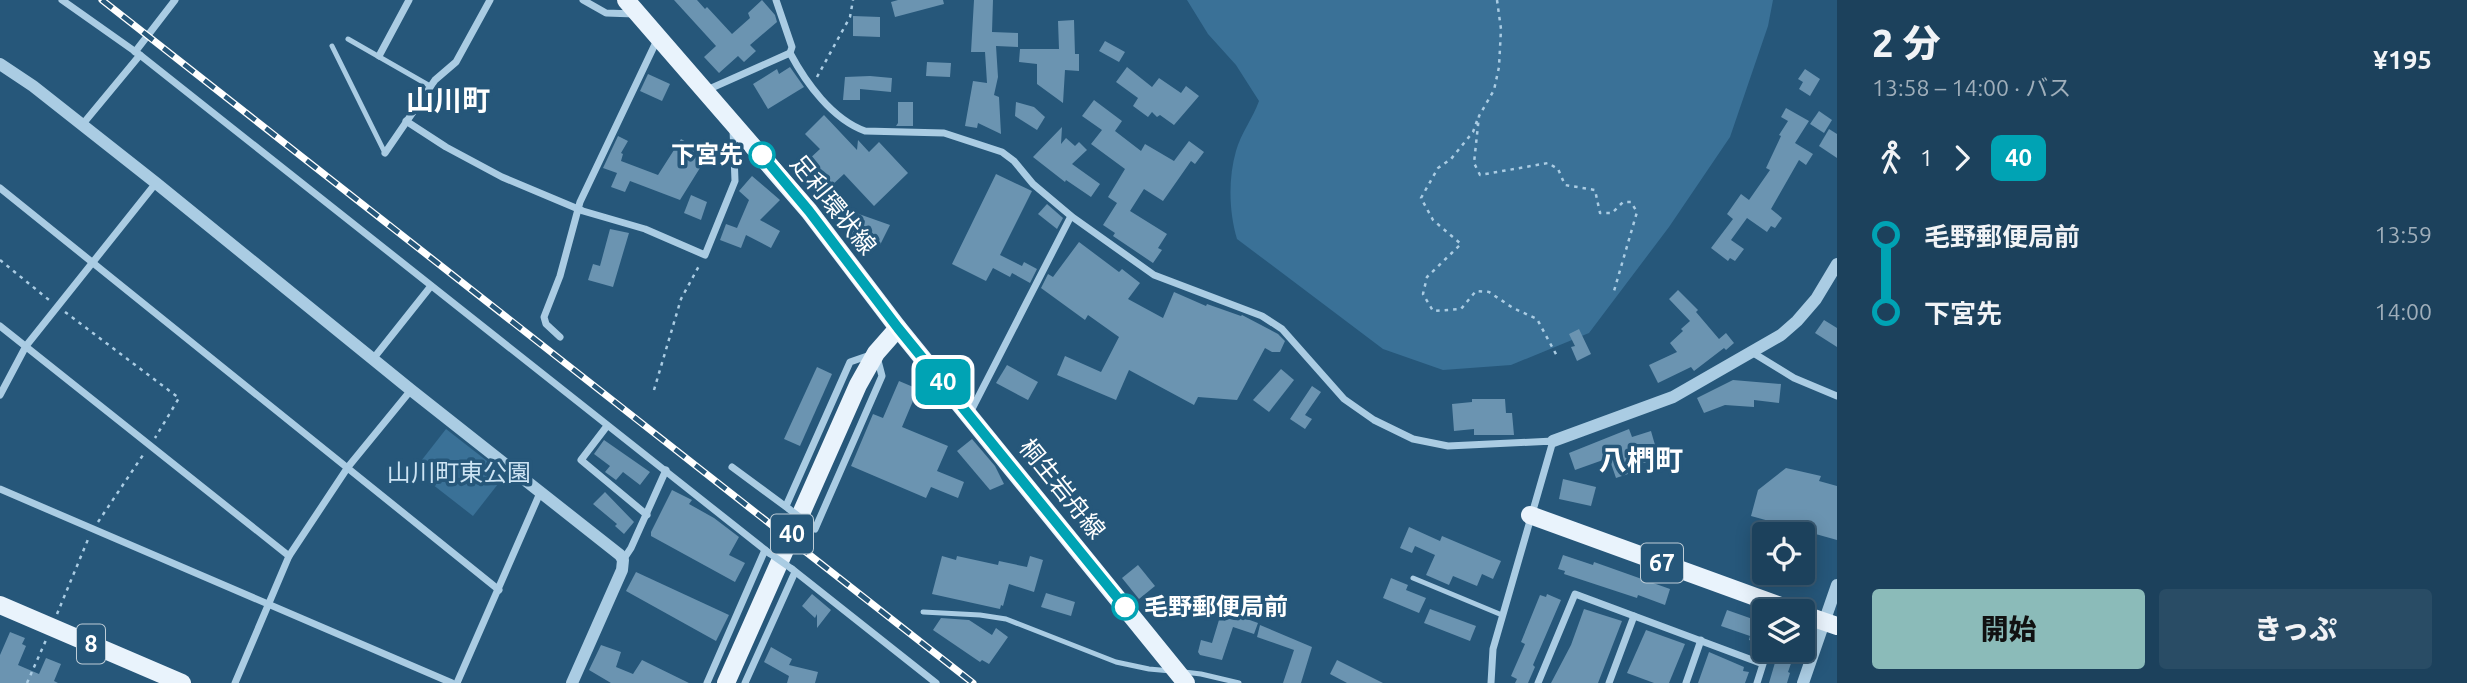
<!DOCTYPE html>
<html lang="ja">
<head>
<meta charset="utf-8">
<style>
	:root { --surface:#1c415c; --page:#294c65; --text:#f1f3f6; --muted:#a0afbb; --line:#3a5a72; --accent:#8bbbb9 }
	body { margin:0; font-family:Ubuntu,"Noto Sans JP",sans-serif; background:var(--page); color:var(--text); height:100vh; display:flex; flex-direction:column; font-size:26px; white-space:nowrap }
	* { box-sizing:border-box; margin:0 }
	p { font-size:23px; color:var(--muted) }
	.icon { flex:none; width:38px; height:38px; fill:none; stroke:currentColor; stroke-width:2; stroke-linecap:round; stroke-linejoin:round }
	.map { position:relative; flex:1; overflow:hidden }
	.drawer { display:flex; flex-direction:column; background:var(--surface); width:630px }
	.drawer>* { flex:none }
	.badge { padding:0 14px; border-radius:10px; font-size:24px; line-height:46px }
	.buttons { position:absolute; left:1752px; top:522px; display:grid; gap:14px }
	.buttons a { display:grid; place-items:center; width:63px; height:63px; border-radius:7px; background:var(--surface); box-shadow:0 4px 18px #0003,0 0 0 2px var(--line); font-size:35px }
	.map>.badge { position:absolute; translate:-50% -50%; box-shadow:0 0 0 4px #fff }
	.legs { display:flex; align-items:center; gap:10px; height:77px; padding:0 35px; font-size:23px }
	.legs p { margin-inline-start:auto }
	.overview { display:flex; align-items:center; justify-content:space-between; height:119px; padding:0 35px }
	h1 { font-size:38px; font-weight:800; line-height:52px }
	.cta { display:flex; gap:14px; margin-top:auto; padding:14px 35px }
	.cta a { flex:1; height:80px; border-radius:7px; background:var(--accent); color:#111; font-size:28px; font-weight:800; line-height:80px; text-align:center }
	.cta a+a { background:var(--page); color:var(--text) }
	ul { padding:0 35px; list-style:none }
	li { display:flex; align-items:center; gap:24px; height:77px; font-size:26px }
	li i { display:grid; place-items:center; width:10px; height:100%; margin:0 9px; background:currentColor }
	li i::after { content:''; width:18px; height:18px; margin:-9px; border:5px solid; border-radius:50%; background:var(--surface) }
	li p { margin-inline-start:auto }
	li:first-child i { background:linear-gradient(#0000 50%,currentColor 0) }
	li:last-child i { background:linear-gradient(currentColor 50%,#0000 0) }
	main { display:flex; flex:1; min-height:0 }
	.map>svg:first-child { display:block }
</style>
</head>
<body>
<main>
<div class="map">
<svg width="1837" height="683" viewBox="0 0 1837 683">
	<rect width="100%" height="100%" fill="#26577a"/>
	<g fill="#3a7197">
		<path d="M 1187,0 L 1773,0 L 1768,26 L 1730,137 L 1669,227 L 1589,333 L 1511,365 L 1443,370 L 1383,349 L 1237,239 C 1229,212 1228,179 1236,151 C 1241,133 1253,118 1259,101 L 1236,65 L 1208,34 Z"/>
		<polygon points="446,429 505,475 473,516 414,470"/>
	</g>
	<g fill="#6b94b1">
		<polygon points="674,0 697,0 705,9 707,7 732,34 750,18 748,13 762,0 775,15 777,22 750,45 756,51 744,62 738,56 719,73 704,57 716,46"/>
		<polygon points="898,0 943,0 944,4 895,17 891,2"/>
		<polygon points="974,0 993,0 992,32 1018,33 1018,47 996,46 998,77 994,95 999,97 1001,134 978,123 977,128 965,126 973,81 987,83 985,52 971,52"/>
		<polygon points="853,16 880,17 880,37 853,36"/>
		<polygon points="1074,20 1075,54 1079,54 1079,71 1065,70 1063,103 1037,84 1037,64 1019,62 1020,49 1059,49 1058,21"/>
		<polygon points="1105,41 1125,52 1119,62 1099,51"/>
		<polygon points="927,62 951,63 950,77 926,76"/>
		<polygon points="790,67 804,87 768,109 753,84 777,69 779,74"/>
		<polygon points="1127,67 1152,87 1159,78 1181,93 1186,86 1199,96 1174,125 1160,115 1157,117 1152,112 1148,117 1133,106 1138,98 1116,82"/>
		<polygon points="1805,69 1820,79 1810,96 1799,89 1803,82 1798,79"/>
		<polygon points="648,74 670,84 662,101 640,91"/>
		<polygon points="870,76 892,78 891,92 860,89 860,100 843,100 845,77"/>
		<polygon points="1094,100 1122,121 1115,131 1141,151 1145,144 1174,161 1189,141 1204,152 1195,164 1191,161 1163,201 1144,189 1130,211 1167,234 1158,248 1162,250 1153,263 1113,236 1115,233 1103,225 1117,203 1108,197 1125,169 1091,144 1102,130 1082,116"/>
		<polygon points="898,102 913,102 913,126 896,126 898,123"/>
		<polygon points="1016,102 1034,107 1045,117 1037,130 1015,116"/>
		<polygon points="1786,108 1809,121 1795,143 1813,154 1806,165 1799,160 1771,209 1782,218 1775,228 1771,226 1767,232 1747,218 1731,240 1744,249 1735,261 1730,258 1728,261 1711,248 1733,219 1727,214 1741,194 1749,200 1770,170 1766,168 1781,136 1779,135 1788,121 1781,117"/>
		<polygon points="1819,111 1832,120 1824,133 1810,124"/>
		<polygon points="824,115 857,150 858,140 869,152 879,142 908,173 874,206 844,174 830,187 806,162 820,149 805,134"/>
		<polygon points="1062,127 1061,144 1066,138 1075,146 1079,142 1087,150 1072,164 1100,184 1091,197 1066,180 1065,182 1033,157"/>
		<polygon points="1829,129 1837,134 1837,158 1819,146"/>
		<polygon points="618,136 628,141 621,153 623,154 621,161 658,175 681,139 708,155 680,200 630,181 625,192 611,187 617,173 603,168"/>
		<polygon points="996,174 1032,191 1000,255 1022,266 1024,262 1037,269 1030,283 1012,273 1010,277 993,268 986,281 952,264"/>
		<polygon points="752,176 780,200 760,220 780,231 771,248 746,235 741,248 720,240 726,224 737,228 749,200 739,191"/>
		<polygon points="691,195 707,202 701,220 684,213"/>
		<polygon points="1047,204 1063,218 1057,229 1038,214"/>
		<polygon points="856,213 890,225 879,247 859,241 851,236 847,223"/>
		<polygon points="610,229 629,233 613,287 588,280 593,264 600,266"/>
		<polygon points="1079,242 1119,272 1122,269 1140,283 1128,299 1163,318 1174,292 1206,306 1207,304 1241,316 1242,315 1278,334 1285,341 1280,352 1272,352 1265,348 1237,400 1198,397 1194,405 1129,370 1116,400 1057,375 1065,356 1101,372 1119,337 1088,315 1085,320 1041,288 1048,274 1053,277"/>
		<polygon points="1678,290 1698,310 1696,312 1719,339 1726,333 1734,343 1726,350 1724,348 1694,371 1691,367 1658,383 1649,365 1677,352 1670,343 1683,331 1681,329 1690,321 1669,299"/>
		<polygon points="1824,320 1837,328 1837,347 1815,333"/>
		<polygon points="1579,329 1591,354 1577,361 1571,347 1575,346 1569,334"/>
		<polygon points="1007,365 1038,382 1028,400 996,383"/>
		<polygon points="817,367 832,374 800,446 784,439"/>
		<polygon points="1281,369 1294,380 1269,412 1253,400"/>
		<polygon points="1733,380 1781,384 1779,403 1754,400 1754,407 1725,405 1704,413 1697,398"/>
		<polygon points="899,381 918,389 902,427 948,446 937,471 964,482 958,498 931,487 926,498 851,466 873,414 883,418"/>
		<polygon points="1312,386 1321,392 1305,415 1312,419 1305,429 1290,419"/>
		<polygon points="1472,399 1505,399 1506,413 1512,413 1514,435 1474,435 1474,429 1454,431 1452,404 1472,402"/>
		<polygon points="1629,429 1632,437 1651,431 1657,452 1652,453 1655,459 1635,466 1636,468 1630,471 1631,473 1616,478 1606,449 1603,460 1575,470 1569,453"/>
		<polygon points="972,439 995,466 1004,484 990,490 957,451"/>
		<polygon points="604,440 650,472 640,485 623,472 616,480 605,472 610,466 594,454"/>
		<polygon points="1786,468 1821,476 1819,481 1837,486 1837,540 1751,516 1758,490"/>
		<polygon points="1563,479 1596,487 1591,506 1559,499"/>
		<polygon points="672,490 692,500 689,504 714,518 739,537 729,555 745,563 735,582 651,536 651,532"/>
		<polygon points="605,492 634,522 624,534 615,526 617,524 593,504"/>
		<polygon points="1409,527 1440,541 1442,536 1501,561 1493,579 1482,574 1477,586 1453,576 1449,585 1426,575 1435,555 1415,546 1412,553 1400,548"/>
		<polygon points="1563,555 1593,565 1594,562 1670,589 1665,605 1638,595 1637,598 1564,574 1565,571 1558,569"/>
		<polygon points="942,556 956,560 957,556 998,565 999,561 1027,567 1030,556 1043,560 1034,592 1009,584 1003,606 1001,605 1000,609 932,594"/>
		<polygon points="1138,565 1155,586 1139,599 1122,578"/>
		<polygon points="636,572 729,615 716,641 626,591"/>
		<polygon points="1391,578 1408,585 1406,590 1426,598 1419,613 1383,598"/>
		<polygon points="1046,593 1075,602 1071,616 1041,607"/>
		<polygon points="812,594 831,610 817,628 817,614 815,618 802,606"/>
		<polygon points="1547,594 1561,600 1533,665 1535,667 1528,683 1515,683 1517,679 1511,676 1525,644 1521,642 1540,595 1546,597"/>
		<polygon points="1430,609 1476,626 1470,641 1424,623"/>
		<polygon points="1584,609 1622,621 1598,683 1551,683 1571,645"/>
		<polygon points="1222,610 1258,623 1254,634 1233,627 1222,660 1200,655 1198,652 1201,640 1212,643"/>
		<polygon points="1727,610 1764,623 1764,645 1749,640 1750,636 1721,626"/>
		<polygon points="941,618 969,620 992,635 996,628 1008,637 989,664 982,660 980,662 933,630"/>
		<polygon points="1260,625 1312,647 1301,683 1283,683 1294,650 1257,637"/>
		<polygon points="1646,630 1685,644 1669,683 1654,683 1627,673"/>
		<polygon points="10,632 25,638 22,644 26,646 18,665 39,674 46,658 61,664 54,681 58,683 0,683 0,655"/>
		<polygon points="601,645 621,652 616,667 633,674 642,660 689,683 611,683 589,670"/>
		<polygon points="771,647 792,659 789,665 818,672 815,683 787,683 789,676 764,662"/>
		<polygon points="1779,649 1796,649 1788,672 1790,673 1787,683 1769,683"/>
		<polygon points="1709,652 1744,667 1743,671 1749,672 1745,683 1698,683"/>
		<polygon points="1337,660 1383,683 1347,683 1330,674"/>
	</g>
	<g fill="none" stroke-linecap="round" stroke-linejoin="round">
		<g stroke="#aacce3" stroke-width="2.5" stroke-dasharray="3.5 5" stroke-linecap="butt">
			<polyline points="1497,0 1501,29 1499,67 1494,90 1479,116 1474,163 1480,175 1548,163 1558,169 1565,185 1595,190 1600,213 1612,213 1623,202 1631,202 1637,212 1614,291"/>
			<polyline points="817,77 850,17 853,0"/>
			<polyline points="1477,121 1473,132 1451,159 1438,168 1421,198 1433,220 1461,244 1427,277 1423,294 1433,311 1461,309 1476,291 1489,292 1513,308 1537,319 1557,356"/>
			<polyline points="0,260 49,300"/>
			<polyline points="65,312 179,398 155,438"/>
			<polyline points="654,390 681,299 700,264"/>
			<polyline points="98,522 143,455"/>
			<polyline points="57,614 89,537"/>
			<polyline points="27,683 46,640"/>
		</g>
		<g stroke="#aacce3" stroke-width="5">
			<polyline points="348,39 430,86"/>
			<polyline points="332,46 385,153"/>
			<polyline points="1413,578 1502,615"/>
			<polyline points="923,612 980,615 1006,619 1116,662 1149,669 1171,671"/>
			<polyline points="1184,672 1201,674 1239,683"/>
		</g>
		<g stroke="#aacce3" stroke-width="7">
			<polyline points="62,0 140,55 769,553"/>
			<polyline points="583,0 606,13 635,14"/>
			<polyline points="776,0 792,47 790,53"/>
			<polyline points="135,52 175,0"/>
			<polyline points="379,56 409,0"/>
			<path d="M 707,90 L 790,53 C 806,83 832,119 865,131 L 944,133 L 1002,152 L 1014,161 L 1033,184 L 1071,216 L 1154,275 L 1262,316 L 1282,329 L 1344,399 L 1374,420 L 1413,439 L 1448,446 L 1553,441 L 1493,649 L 1491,683"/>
			<polyline points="406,121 446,147 502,177 583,211 645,229 705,255 735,181 733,129"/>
			<polyline points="82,125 140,55"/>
			<polyline points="385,153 435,80 456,62 490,0"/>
			<polyline points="0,188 499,590"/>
			<polyline points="0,326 289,556"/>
			<polyline points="560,337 546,324 544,317 560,276 580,202 657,40"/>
			<polyline points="1750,351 1794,378 1837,396"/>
			<polyline points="373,359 431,286"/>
			<polyline points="0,395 26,346 156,183"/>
			<polyline points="970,413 1071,216"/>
			<polyline points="607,426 581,460 647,515"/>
			<polyline points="732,467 789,509"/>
			<polyline points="0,489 452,683"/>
			<polyline points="786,506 850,362 876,353 882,376 815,529 811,526"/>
			<polyline points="623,560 631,548 666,470"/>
			<polyline points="792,569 936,683"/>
			<polyline points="235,683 289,556 348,467 411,390"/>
			<polyline points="457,683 540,493"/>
			<polyline points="707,683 765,550"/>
			<polyline points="745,683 795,572"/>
			<polyline points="1538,683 1575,594 1763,664 1757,683"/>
			<polyline points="1609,683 1634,616"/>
			<polyline points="1686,683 1701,640"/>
		</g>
		<g stroke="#aacce3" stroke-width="12">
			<polyline points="0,64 33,86 156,183 411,390 620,555 623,560 622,570 572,683"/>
			<polyline points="1553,441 1673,397 1781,335 1797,321 1816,299 1837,264"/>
			<polyline points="1803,683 1837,585"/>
		</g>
		<g stroke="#e9f3fc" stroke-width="18">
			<polyline points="626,0 809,211 898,328 1186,683"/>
			<polyline points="1530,515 1794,611"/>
			<polyline points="0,605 182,683"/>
			<polyline points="1802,614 1837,626"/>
			<polyline points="726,683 858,385 876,353 898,328"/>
		</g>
		<defs>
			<polyline id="rail" points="102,0 973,683"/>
		</defs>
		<use href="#rail" stroke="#fff" stroke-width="7"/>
		<use href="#rail" stroke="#26577a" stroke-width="4.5" stroke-dasharray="13" stroke-linecap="butt"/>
		<polyline stroke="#aacce3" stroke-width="2.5" stroke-dasharray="3.5 5" stroke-linecap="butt" points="959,415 970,396"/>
		<g stroke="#aacce3" stroke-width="7">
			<polyline points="789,509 811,526"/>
			<polyline points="769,553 792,569"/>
		</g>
	</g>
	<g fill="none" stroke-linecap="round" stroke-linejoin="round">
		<defs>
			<polyline id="line-1" points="762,155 809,211 898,328 1125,607"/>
		</defs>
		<use href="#line-1" stroke="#fff" stroke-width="16"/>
		<use href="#line-1" stroke="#00a3b4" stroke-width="10"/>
	</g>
	<g fill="#fff" stroke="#00a3b4" stroke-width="3.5">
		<circle cx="762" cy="155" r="12"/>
		<circle cx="1125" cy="607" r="12"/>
	</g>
	<g text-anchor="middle" stroke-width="7" stroke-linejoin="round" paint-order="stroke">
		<g fill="#26577a" stroke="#becdd7" stroke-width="2">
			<rect x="771" y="514.5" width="42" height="39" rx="5"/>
			<rect x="1641" y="543.5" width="42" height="39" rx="5"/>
			<rect x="77" y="624.5" width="28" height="39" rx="5"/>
		</g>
		<g font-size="23" font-weight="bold" fill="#fff">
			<text x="792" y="542">40</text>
			<text x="1662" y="571">67</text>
			<text x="91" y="652">8</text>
		</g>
		<g font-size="24" font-weight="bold" fill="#fff" stroke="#26577a" text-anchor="end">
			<text x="743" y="163">下宮先</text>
			<text x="1144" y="615" text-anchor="start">毛野郵便局前</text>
		</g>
		<g font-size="24" fill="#fff" stroke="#26577a">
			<text transform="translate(833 205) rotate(51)" y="8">足利環状線</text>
			<text transform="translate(1062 489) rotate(51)" y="8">桐生岩舟線</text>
		</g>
		<g font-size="24" fill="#cce3f3" stroke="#26577a">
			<text x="459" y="481">山川町東公園</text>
		</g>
		<g font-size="28" font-weight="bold" fill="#fff" stroke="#26577a">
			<text x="448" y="110">山川町</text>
			<text x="1641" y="470">八椚町</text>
		</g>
	</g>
</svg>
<div class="buttons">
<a><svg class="icon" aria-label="locate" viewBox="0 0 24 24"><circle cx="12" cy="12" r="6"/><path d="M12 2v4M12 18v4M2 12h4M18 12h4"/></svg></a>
<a><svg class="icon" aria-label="layers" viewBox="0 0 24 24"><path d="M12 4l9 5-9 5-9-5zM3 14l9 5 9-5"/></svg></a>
</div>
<b class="badge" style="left:943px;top:382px;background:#00a3b4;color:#fff">40</b>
</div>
<section class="drawer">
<div class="overview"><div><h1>2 分</h1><p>13:58 – 14:00 · バス</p></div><b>¥195</b></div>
<div class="legs"><svg class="icon" aria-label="walk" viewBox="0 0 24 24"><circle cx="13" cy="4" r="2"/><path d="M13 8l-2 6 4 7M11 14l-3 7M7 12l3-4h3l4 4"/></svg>1<svg class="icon" aria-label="forward" viewBox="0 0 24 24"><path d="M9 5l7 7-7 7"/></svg><b class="badge" style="background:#00a3b4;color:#fff">40</b></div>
<ul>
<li><i style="color:#00a3b4"></i><b>毛野郵便局前</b><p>13:59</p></li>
<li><i style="color:#00a3b4"></i><b>下宮先</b><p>14:00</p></li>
</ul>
<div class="cta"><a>開始</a><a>きっぷ</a></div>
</section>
</main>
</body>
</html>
